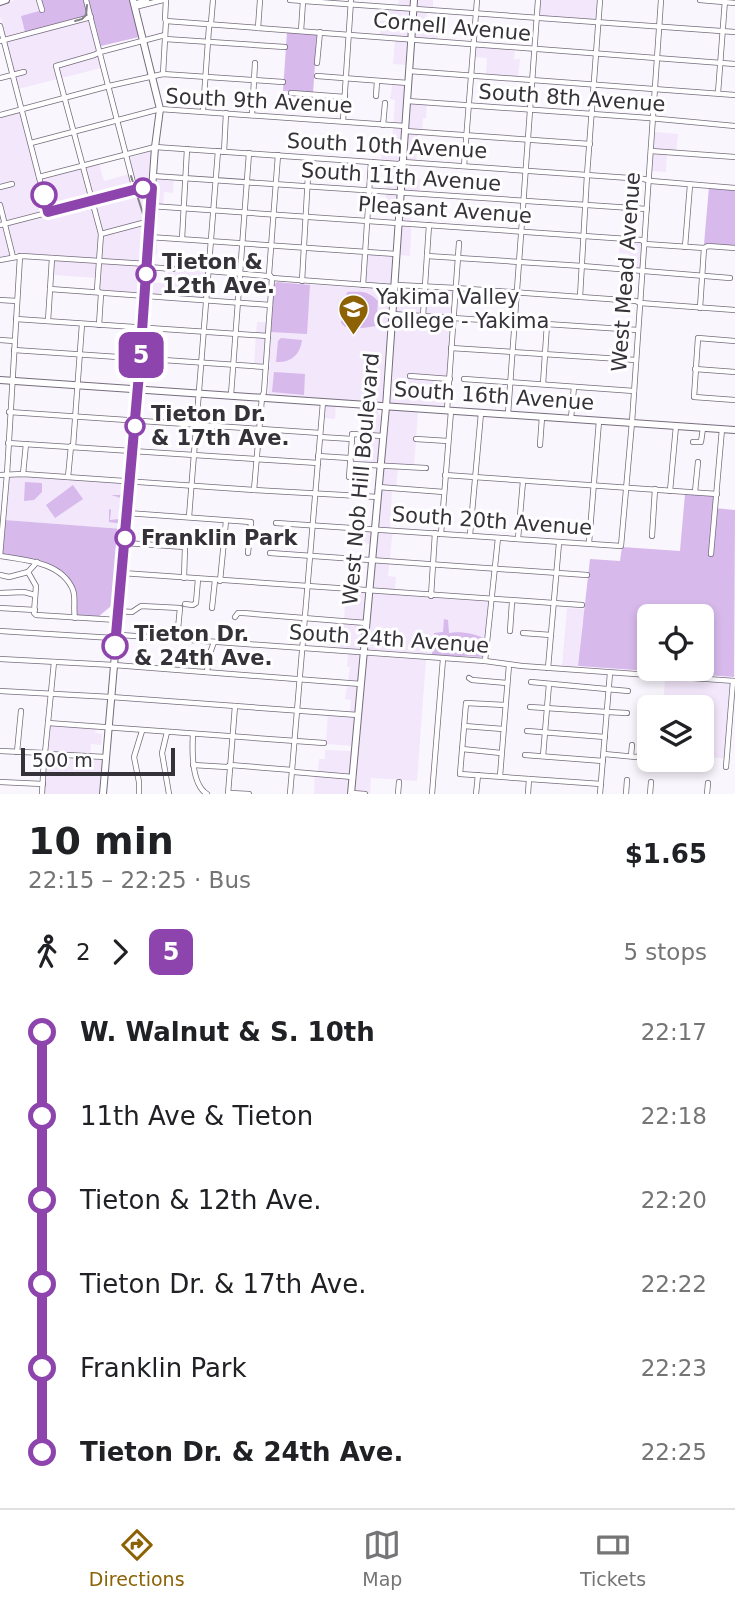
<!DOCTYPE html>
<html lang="en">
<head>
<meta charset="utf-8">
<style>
	:root { --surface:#fff; --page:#f2f2f2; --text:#202124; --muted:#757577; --line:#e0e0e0; --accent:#8c6205 }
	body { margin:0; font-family:"DejaVu Sans",sans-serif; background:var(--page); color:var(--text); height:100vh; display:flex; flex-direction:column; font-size:26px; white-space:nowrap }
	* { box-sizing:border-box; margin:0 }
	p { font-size:23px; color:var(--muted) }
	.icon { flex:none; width:38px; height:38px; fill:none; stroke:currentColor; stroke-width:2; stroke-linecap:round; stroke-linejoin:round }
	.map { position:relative; height:794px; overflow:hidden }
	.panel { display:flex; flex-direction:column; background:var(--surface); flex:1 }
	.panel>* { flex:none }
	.badge { padding:0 14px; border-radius:10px; font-size:24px; line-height:46px }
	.buttons { position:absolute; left:637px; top:604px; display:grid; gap:14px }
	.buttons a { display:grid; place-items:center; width:77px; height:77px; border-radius:10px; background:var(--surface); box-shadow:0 4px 10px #0003; font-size:35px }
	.scale { position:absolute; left:21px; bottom:18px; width:154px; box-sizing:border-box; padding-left:7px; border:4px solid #363239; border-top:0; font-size:19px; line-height:24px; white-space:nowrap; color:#363239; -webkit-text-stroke:5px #fff; paint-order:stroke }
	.map>.badge { position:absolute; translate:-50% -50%; box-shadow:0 0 0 4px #fff }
	.legs { display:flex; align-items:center; gap:10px; height:77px; padding:0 28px; font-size:23px }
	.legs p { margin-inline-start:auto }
	.headline { display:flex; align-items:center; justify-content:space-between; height:119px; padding:0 28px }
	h1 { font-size:38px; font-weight:700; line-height:52px }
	ul { padding:0 28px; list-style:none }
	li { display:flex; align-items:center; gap:24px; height:84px; font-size:26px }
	li i { display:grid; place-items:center; width:10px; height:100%; margin:0 9px; background:currentColor }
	li i::after { content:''; width:18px; height:18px; margin:-9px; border:5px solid; border-radius:50%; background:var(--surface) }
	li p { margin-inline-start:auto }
	li:first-child i { background:linear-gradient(#0000 50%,currentColor 0) }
	li:last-child i { background:linear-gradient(currentColor 50%,#0000 0) }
	.dock { display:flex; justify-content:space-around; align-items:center; height:98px; border-top:2px solid var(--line); background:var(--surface); font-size:19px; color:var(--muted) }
	.dock a { display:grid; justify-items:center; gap:4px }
	.dock .active { color:var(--accent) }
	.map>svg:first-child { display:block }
</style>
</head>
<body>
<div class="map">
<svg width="735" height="794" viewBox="0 0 735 794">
	<rect width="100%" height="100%" fill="#faf6fe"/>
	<g fill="#f3e7fb">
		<polygon points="16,0 37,0 40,11 21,16 25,31 18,33 19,37 88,18 101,68 18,89 0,16 0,4"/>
		<polygon points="399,0 411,0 408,35 407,37 380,35 380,21 386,21 387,6 398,6"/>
		<polygon points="416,0 433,0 433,12 427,12 426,25 438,26 437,44 414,42"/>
		<polygon points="540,0 599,0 597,21 539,17"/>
		<polygon points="395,39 407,40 406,65 393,64"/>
		<polygon points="474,46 515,49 514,59 520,59 518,77 486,74 487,58 474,57"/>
		<polygon points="393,80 405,81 397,208 385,208 388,166 381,165 382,143 392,143 395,100 390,99"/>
		<polygon points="410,99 427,101 426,118 423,118 422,135 418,135 416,165 411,165 410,178 420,179 419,195 403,194"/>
		<polygon points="20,111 45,211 0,222 0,116"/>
		<polygon points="655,132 678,134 676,154 667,154 666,172 652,171"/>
		<polygon points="152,151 145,262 17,253 0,257 0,226 49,213 41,179 99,164 104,181 133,173 129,158"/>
		<polygon points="155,175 174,176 173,193 164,192 163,209 159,210 158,223 152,223"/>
		<polygon points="402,206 418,207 418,209 412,209 410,256 399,255"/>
		<polygon points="150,239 157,239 157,254 155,254 154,283 167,283 168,272 174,273 176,269 174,265 163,267 164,254 208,257 205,299 147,295"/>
		<polygon points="620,240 642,243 640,268 631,268 631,265 629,265 629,254 619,253"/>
		<polygon points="365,253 393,257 391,300 417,301 419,287 435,288 435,297 445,298 446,289 453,289 454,291 446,406 444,407 336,401 335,419 324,418 325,400 268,395 270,364 254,363 257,322 272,322 274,282 363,288"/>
		<polygon points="54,260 144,266 142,298 95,295 96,278 53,275"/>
		<polygon points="369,408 377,410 381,417 377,468 362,467 364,450 368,450 369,437 371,436 372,421 368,421"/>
		<polygon points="390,410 418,412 414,466 384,464 387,411"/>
		<polygon points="383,467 398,468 396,490 392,490 390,528 393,529 388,576 396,577 395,592 372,589"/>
		<polygon points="8,475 127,483 123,529 5,520"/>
		<polygon points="355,526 372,528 370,544 354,543"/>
		<polygon points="346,589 365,590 349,794 314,794 315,771 318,771 319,759 325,759 325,750 352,751 352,746 326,744 328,711 350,712 351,700 345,699 350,667 347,667 348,654 339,653 342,619 344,619"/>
		<polygon points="370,593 491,602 484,657 366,650"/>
		<polygon points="567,608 585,609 584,620 582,623 578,668 562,666"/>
		<polygon points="368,656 426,660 417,781 371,778 370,794 355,794 366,658"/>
		<polygon points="665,680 730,684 724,758 702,757 702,707 663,707"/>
		<polygon points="50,725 96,728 95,733 102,734 101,745 91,744 90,758 103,759 100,794 44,794"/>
	</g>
	<g fill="#d7b9ec" fill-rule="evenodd">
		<polygon points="37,0 130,0 139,37 101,46 93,16 25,32 21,16 39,11"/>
		<polygon points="287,32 316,34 317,35 313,93 283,91"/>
		<polygon points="709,187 735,189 735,246 704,244"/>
		<polygon points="277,282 310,285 307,334 271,332 274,285"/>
		<path d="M 347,292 C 361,292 367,290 378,301 L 376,326 L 363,328 L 345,327 L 341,323 Z"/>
		<path d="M 281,338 L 302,340 C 300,355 291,363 276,362 L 278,341 Z"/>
		<polygon points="274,372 305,374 304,395 272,392"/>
		<polygon points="25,482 42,483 42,492 34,500 24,501"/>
		<polygon points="123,484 127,487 124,492 123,505 120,508 124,515 124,524 109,522 109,509 111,510 110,520 119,519 119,506 120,505 121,498 111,495 120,495 122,492"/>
		<polygon points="73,485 83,499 55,518 46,505"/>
		<path d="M 685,494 L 715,496 L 714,508 L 735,510 L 734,677 L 578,666 L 590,559 L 620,561 L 622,547 L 680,551 ZM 649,616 L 702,616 L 702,668 L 649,668 Z"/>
		<polygon points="5,520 123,529 117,601 98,617 77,615 73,589 50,566 43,562 2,554"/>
		<path d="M 444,619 L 448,620 L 449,633 C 461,631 475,634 486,639 L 484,657 L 432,655 L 434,633 L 443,632 Z"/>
	</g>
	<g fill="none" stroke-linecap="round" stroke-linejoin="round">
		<defs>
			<g id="minor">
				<polyline points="39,0 42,10"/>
				<polyline points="86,0 135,190"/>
				<polyline points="290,0 735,32"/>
				<polyline points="700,0 735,3"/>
				<polyline points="134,4 147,0"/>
				<polyline points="135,7 163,0"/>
				<polyline points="166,21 735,64"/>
				<polyline points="0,26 48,212"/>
				<polyline points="258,28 260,0"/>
				<polyline points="301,31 303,1"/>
				<polyline points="165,39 285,47"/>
				<polyline points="0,41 91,17"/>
				<polyline points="317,63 320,32"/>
				<polyline points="409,71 735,95"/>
				<polyline points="163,74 166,21 165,19 166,0"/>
				<polyline points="317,76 408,83"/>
				<polyline points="0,78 24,72"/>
				<polyline points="291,93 345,97"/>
				<polyline points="718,93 725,0"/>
				<polyline points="376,96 377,81"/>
				<polyline points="407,101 649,118 735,126"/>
				<polyline points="203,111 209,27 211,23 213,0"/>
				<polyline points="0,115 109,86 163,74 283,82"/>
				<polyline points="252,115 255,63"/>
				<polyline points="343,121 351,0"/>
				<polyline points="383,125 385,103"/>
				<polyline points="405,131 590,144"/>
				<polyline points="31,143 160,109 405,126"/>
				<polyline points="651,151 735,157"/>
				<polyline points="224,152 226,113"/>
				<polyline points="464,166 477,0"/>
				<polyline points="153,176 647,209"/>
				<polyline points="39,177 155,147 371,162 398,164 403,162 644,179 651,181 735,188"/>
				<polyline points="0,187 12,184"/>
				<polyline points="0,205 13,257"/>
				<polyline points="151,206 642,240 645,244 704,248 708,246 735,248"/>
				<polyline points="0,225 135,190 152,188"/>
				<polyline points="101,234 150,221"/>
				<polyline points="149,237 396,254"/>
				<polyline points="182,239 187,149"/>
				<polyline points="685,247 690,185"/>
				<polyline points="427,256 582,266 730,278"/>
				<polyline points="0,260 22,256 147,264 148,267 173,269"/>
				<polyline points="209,271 267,276 272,278 394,287 397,285 456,288 636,301 640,303 735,310"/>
				<polyline points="302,281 309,158"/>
				<polyline points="363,285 371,162"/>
				<polyline points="50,289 270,305"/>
				<polyline points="580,297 587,175 600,0"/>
				<polyline points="0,300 17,301"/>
				<polyline points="700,308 704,248"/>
				<polyline points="392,314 638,330"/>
				<polyline points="423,316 429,225"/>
				<polyline points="16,319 268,336"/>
				<polyline points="48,321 52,258"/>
				<polyline points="99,325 101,294 97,290 101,234 56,66 94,55 100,52 165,35"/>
				<polyline points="0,340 14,341"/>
				<polyline points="735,341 698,338 694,397 735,400"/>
				<polyline points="451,348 636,360"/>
				<polyline points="14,350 266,367"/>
				<polyline points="695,369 735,372"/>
				<polyline points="410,376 450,379"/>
				<polyline points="464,379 634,391"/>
				<polyline points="543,384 547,324"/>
				<polyline points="231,395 249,153"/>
				<polyline points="447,410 459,243"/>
				<polyline points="9,412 320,433"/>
				<polyline points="508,414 538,0"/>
				<polyline points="571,418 574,387"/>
				<polyline points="320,437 352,439 352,434 383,436"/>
				<polyline points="416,439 448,441"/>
				<polyline points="693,442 701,442 703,428"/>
				<polyline points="8,443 318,463"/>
				<polyline points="540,445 542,417"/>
				<polyline points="73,447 82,324"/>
				<polyline points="318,456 349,458 352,464 426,468"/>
				<polyline points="23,474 26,444"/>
				<polyline points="0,475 23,474 254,490 378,497"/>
				<polyline points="445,475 717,494"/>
				<polyline points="68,477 71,446"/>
				<polyline points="349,477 352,439"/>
				<polyline points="378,487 444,492"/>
				<polyline points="254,490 262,397 264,392 272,278 269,274 278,155"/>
				<polyline points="670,491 676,426"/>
				<polyline points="695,492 698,462"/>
				<polyline points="127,513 251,522 248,553"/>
				<polyline points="189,517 218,151"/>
				<polyline points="276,523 621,546 632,422 661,0"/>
				<polyline points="441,534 451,411"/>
				<polyline points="470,535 481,413"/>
				<polyline points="652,536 655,489"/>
				<polyline points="518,539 523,481"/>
				<polyline points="125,543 185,547 184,578"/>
				<polyline points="589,543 599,421"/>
				<polyline points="270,553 587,575"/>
				<polyline points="711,554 722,429"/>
				<polyline points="0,556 7,474 20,256"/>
				<path d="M 0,556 C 25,560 62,562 73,590 C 76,599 73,609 75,618"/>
				<polyline points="37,562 28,572 36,586 34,613 36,615 118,620"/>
				<polyline points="122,573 582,605"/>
				<polyline points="0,575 9,577 28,572"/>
				<polyline points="220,581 226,521"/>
				<polyline points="0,593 24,592 35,595"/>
				<polyline points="431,596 435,533"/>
				<polyline points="185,604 193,605 196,603 198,579"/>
				<polyline points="0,608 35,610"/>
				<polyline points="212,608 215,580"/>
				<polyline points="118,611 132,612 141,606 180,608 177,639"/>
				<polyline points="235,617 238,613 243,613 366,623"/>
				<polyline points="0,631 113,638 116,635 121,635 485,661 522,666 735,681"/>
				<polyline points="510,631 512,602"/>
				<polyline points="523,633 551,635"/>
				<polyline points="0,659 114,665 361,684"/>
				<polyline points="485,661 498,538"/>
				<polyline points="548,668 559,543"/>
				<polyline points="207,672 209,656 214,642"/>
				<polyline points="469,678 472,680 507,683"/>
				<polyline points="531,682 628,691"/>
				<polyline points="0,691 111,697 358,715"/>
				<polyline points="505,705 466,703 460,774 601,784"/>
				<polyline points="530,707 607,712"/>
				<polyline points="607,712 627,713"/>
				<polyline points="48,723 324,743"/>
				<polyline points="464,726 503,729"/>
				<polyline points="527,731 605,737"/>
				<polyline points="167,732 162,753 169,794"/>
				<path d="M 193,734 C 192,751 191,784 207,794"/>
				<polyline points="462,749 501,753"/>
				<polyline points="0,751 45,753 54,662"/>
				<polyline points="17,752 21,711"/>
				<polyline points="604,754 636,757 649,754"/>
				<polyline points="648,754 649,744"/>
				<polyline points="525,755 603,761"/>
				<polyline points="543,756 549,684"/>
				<polyline points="631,756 632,745"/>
				<polyline points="193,765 227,767 230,765 292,770 294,772 353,777"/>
				<polyline points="726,767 733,681"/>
				<polyline points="500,776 509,665"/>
				<polyline points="0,782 43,784"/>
				<polyline points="352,793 365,794"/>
				<polyline points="42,794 44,759 48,754 105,757"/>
				<polyline points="139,794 139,782 134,757 142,731"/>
				<polyline points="228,794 235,706"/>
				<polyline points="228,794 230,793 249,794"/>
				<polyline points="290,794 323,402"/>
				<polyline points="398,794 399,782"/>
				<polyline points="432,794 443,659"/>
				<polyline points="476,794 478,775"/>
				<polyline points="528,794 529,779"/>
				<polyline points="600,794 610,673"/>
				<polyline points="626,794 627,780"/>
				<polyline points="650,794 651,782"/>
				<polyline points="707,794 708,783"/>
			</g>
			<g id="major">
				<polyline points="0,2 6,0"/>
				<polyline points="0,380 735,430"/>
				<polyline points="103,794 139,374 155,147 160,109 133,0"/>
				<polyline points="351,794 386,407 414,0"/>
			</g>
		</defs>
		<use href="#minor" stroke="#756c7c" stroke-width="6"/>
		<use href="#major" stroke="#756c7c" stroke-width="8"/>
		<use href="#minor" stroke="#fff" stroke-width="4.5"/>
		<use href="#major" stroke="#fff" stroke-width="6"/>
		<g stroke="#848087" stroke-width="2">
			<polyline points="75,21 82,19 86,15 87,5"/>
			<polyline points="131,176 144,217"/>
		</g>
	</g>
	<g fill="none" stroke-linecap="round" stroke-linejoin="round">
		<defs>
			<polyline id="line-1" points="44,195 48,212 133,190 152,188 139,374 115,646"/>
		</defs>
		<use href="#line-1" stroke="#fff" stroke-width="16"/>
		<use href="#line-1" stroke="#8e44ad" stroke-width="10"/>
	</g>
	<defs>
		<symbol id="university-pin" viewBox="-11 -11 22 30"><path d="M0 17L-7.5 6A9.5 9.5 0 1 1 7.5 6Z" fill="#8c6205" stroke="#fff"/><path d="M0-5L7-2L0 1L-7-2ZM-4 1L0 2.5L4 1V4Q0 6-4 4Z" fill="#fff"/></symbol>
	</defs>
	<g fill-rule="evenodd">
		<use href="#university-pin" x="336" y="292" width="35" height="47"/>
	</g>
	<g fill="#fff" stroke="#8e44ad" stroke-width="3.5">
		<circle cx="143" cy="188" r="9"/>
		<circle cx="44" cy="195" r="12"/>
		<circle cx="146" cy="274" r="9"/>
		<circle cx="135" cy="426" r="9"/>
		<circle cx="125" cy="538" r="9"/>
		<circle cx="115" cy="646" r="12"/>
	</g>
	<g text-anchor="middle" stroke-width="6" stroke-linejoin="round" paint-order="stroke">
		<g font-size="21" fill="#363239" stroke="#fff">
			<text transform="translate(452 27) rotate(5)" y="7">Cornell Avenue</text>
			<text transform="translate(572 98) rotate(4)" y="7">South 8th Avenue</text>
			<text transform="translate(259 101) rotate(3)" y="7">South 9th Avenue</text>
			<text transform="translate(387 146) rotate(3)" y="7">South 10th Avenue</text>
			<text transform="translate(401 177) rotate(4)" y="7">South 11th Avenue</text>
			<text transform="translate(445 210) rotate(4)" y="7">Pleasant Avenue</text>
			<text transform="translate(626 272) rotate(-86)" y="7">West Mead Avenue</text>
			<text transform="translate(494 396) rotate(4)" y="7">South 16th Avenue</text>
			<text transform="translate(361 479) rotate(-85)" y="7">West Nob Hill Boulevard</text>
			<text transform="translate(492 521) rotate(4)" y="7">South 20th Avenue</text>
			<text transform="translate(389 639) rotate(4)" y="7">South 24th Avenue</text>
		</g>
		<g font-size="21" font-weight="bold" fill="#363239" stroke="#fff" text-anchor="start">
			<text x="162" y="269">Tieton &amp;<tspan x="162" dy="24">12th Ave.</tspan></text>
			<text x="151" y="421">Tieton Dr.<tspan x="151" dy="24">&amp; 17th Ave.</tspan></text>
			<text x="141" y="545">Franklin Park</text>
			<text x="134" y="641">Tieton Dr.<tspan x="134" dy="24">&amp; 24th Ave.</tspan></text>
		</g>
		<g font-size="21" fill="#363239" stroke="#fff" text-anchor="start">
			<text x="376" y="304">Yakima Valley<tspan x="376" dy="24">College - Yakima</tspan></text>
		</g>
	</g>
</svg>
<div class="buttons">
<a><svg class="icon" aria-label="locate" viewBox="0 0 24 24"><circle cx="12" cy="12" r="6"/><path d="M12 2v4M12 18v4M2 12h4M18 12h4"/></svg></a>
<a><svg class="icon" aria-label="layers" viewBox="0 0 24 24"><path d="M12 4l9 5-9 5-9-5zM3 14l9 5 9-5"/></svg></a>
</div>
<div class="scale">500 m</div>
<b class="badge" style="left:141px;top:355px;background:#8e44ad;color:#fff">5</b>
</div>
<section class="panel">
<div class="headline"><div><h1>10 min</h1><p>22:15 – 22:25 · Bus</p></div><b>$1.65</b></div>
<div class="legs"><svg class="icon" aria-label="walk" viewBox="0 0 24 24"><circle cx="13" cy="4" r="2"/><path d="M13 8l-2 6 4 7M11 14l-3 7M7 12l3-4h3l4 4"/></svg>2<svg class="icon" aria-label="forward" viewBox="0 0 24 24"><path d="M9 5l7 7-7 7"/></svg><b class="badge" style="background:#8e44ad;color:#fff">5</b><p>5 stops</p></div>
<ul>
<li><i style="color:#8e44ad"></i><b>W. Walnut &amp; S. 10th</b><p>22:17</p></li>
<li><i style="color:#8e44ad"></i><span>11th Ave &amp; Tieton</span><p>22:18</p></li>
<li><i style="color:#8e44ad"></i><span>Tieton &amp; 12th Ave.</span><p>22:20</p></li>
<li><i style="color:#8e44ad"></i><span>Tieton Dr. &amp; 17th Ave.</span><p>22:22</p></li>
<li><i style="color:#8e44ad"></i><span>Franklin Park</span><p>22:23</p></li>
<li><i style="color:#8e44ad"></i><b>Tieton Dr. &amp; 24th Ave.</b><p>22:25</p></li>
</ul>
</section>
<nav class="dock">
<a class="active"><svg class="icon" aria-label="directions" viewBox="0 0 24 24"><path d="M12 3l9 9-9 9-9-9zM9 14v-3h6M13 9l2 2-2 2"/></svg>Directions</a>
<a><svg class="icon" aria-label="map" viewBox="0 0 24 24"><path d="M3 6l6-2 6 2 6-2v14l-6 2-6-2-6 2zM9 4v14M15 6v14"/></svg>Map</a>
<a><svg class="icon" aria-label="tickets" viewBox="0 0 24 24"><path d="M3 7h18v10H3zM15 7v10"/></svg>Tickets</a>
</nav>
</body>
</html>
